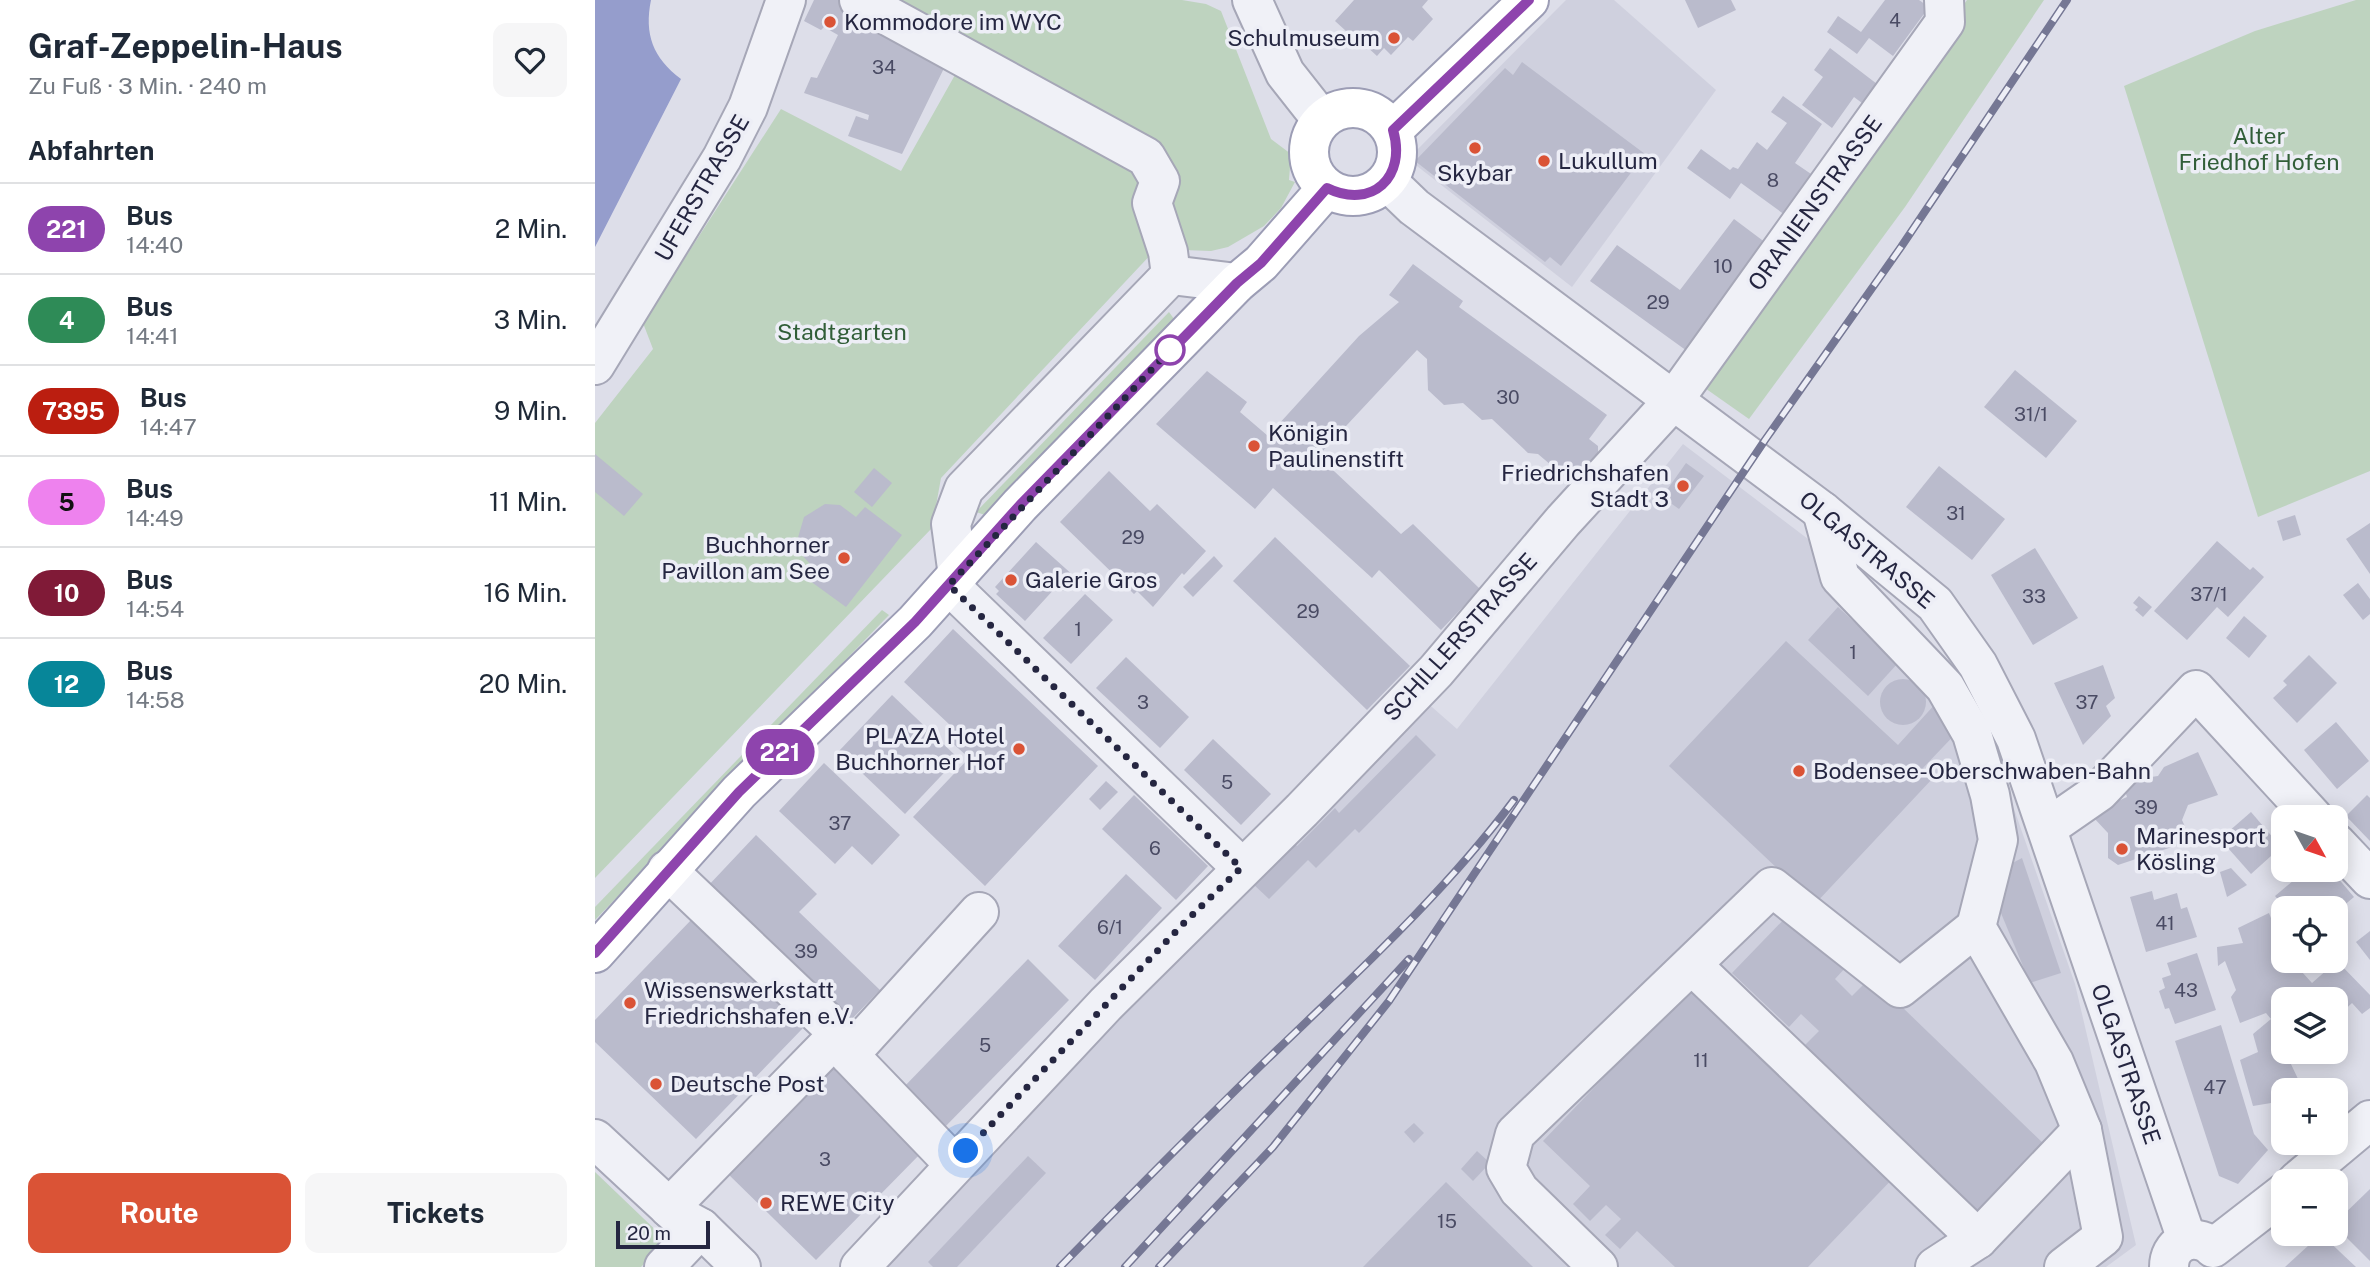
<!DOCTYPE html>
<html lang="de">
<head>
<meta charset="utf-8">
<style>
	:root { --surface:#fff; --page:#f6f6f7; --text:#1f2937; --muted:#747a83; --line:#e0e1e3; --accent:#da5336 }
	body { margin:0; font-family:"Public Sans",sans-serif; background:var(--page); color:var(--text); height:100vh; display:flex; flex-direction:column; font-size:26px; white-space:nowrap }
	* { box-sizing:border-box; margin:0 }
	p { font-size:23px; color:var(--muted) }
	.icon { flex:none; width:38px; height:38px; fill:none; stroke:currentColor; stroke-width:2; stroke-linecap:round; stroke-linejoin:round }
	.map { position:relative; flex:1; overflow:hidden }
	.panel { display:flex; flex-direction:column; background:var(--surface); width:595px }
	.panel>* { flex:none }
	.badge { padding:0 14px; border-radius:23px; font-size:24px; line-height:46px }
	.needle { width:46px; rotate:130deg }
	.controls { position:absolute; left:1676px; top:805px; display:grid; gap:14px }
	.controls a { display:grid; place-items:center; width:77px; height:77px; border-radius:14px; background:var(--surface); box-shadow:0 4px 18px #0003; font-size:35px }
	.scale { position:absolute; left:21px; bottom:18px; width:94px; box-sizing:border-box; padding-left:7px; border:4px solid #252641; border-top:0; font-size:19px; line-height:24px; white-space:nowrap; color:#252641; -webkit-text-stroke:5px #edeef6; paint-order:stroke }
	.you { position:absolute; width:35px; height:35px; margin:-18px; border:5px solid #fff; border-radius:50%; background:#1a73e8; box-shadow:0 0 0 10px #1a73e833 }
	.map>.badge { position:absolute; translate:-50% -50%; box-shadow:0 0 0 4px #fff }
	h2 { padding:0 28px; font-size:26px; line-height:63px }
	.round { display:grid; place-items:center; flex:none; width:74px; height:74px; border-radius:14px; background:var(--page) }
	.head { display:flex; align-items:center; justify-content:space-between; height:119px; padding:0 28px }
	h1 { font-size:33px; font-weight:700; line-height:52px }
	.primary-button { display:flex; gap:14px; margin-top:auto; padding:14px 28px }
	.primary-button a { flex:1; height:80px; border-radius:14px; background:var(--accent); color:#fff; font-size:28px; font-weight:700; line-height:80px; text-align:center }
	.primary-button a+a { background:var(--page); color:var(--text) }
	ul { padding:0; list-style:none }
	li { display:flex; align-items:center; gap:21px; height:91px; padding:0 28px; border-top:2px solid var(--line) }
	li div { flex:1 }
	li b { display:block; font-size:26px }
	li em { font-style:normal }
	li .badge { min-width:77px; font-weight:700; text-align:center }
	main { display:flex; flex:1; min-height:0 }
	.map>svg:first-child { display:block }
</style>
</head>
<body>
<main>
<section class="panel">
<div class="head"><div><h1>Graf-Zeppelin-Haus</h1><p>Zu Fuß · 3 Min. · 240 m</p></div><a class="round"><svg class="icon" aria-label="heart" viewBox="0 0 24 24"><path d="M12 20l-8-8c-3-5 5-10 8-4 3-6 11-1 8 4z"/></svg></a></div>
<h2>Abfahrten</h2>
<ul>
<li><span class="badge" style="background:#8e44ad;color:#fff">221</span><div><b>Bus</b><p>14:40</p></div><em>2 Min.</em></li>
<li><span class="badge" style="background:#2e8b57;color:#fff">4</span><div><b>Bus</b><p>14:41</p></div><em>3 Min.</em></li>
<li><span class="badge" style="background:#bb1e10;color:#fff">7395</span><div><b>Bus</b><p>14:47</p></div><em>9 Min.</em></li>
<li><span class="badge" style="background:#ee82ee;color:#111">5</span><div><b>Bus</b><p>14:49</p></div><em>11 Min.</em></li>
<li><span class="badge" style="background:#801a37;color:#fff">10</span><div><b>Bus</b><p>14:54</p></div><em>16 Min.</em></li>
<li><span class="badge" style="background:#078699;color:#fff">12</span><div><b>Bus</b><p>14:58</p></div><em>20 Min.</em></li>
</ul>
<div class="primary-button"><a>Route</a><a>Tickets</a></div>
</section>
<div class="map">
<svg width="1775" height="1267" viewBox="0 0 1775 1267">
	<rect width="100%" height="100%" fill="#dddee9"/>
	<g fill="#cfd0de">
		<polygon points="971,0 1019,0 1121,90 977,287 813,159"/>
		<polygon points="1088,444 1288,596 1403,763 1480,984 1541,1245 1511,1267 280,1267 829,700 862,729"/>
	</g>
	<g fill="#bed3bf">
		<polygon points="288,0 587,0 611,4 626,11 676,139 696,154 694,180 700,182 686,208 669,226 633,247 616,251 561,249 346,478 337,528 0,878 0,423 58,349 48,323 186,109 306,171 374,50"/>
		<polygon points="1372,0 1449,0 1310,207 1154,419 1107,386"/>
		<polygon points="1761,0 1775,0 1775,471 1663,517 1529,86 1660,31"/>
		<polygon points="574,312 579,319 390,515 381,512"/>
		<polygon points="287,610 294,615 0,920 0,907"/>
		<polygon points="0,1172 71,1240 46,1267 0,1267"/>
	</g>
	<path fill="#959dcc" d="M 0,0 L 56,0 C 49,34 58,58 86,79 L 0,247 Z"/>
	<g fill="#babbcc">
		<polygon points="219,0 249,0 355,56 307,154 253,136 261,116 273,120 274,115 209,93 216,77 222,78 243,35 229,27 226,30 209,21"/>
		<polygon points="759,0 833,0 827,7 838,19 818,41 813,37 796,55 789,48 782,56 770,45 776,38 770,33 762,41 740,21"/>
		<polygon points="1090,0 1136,0 1141,10 1103,28"/>
		<polygon points="1290,0 1324,0 1334,7 1298,56 1274,38 1262,54 1232,32 1243,16 1266,32"/>
		<polygon points="1235,48 1282,84 1267,103 1259,97 1237,128 1207,105 1228,77 1219,70"/>
		<polygon points="927,62 1050,154 966,266 955,257 950,262 820,161 910,68 918,75"/>
		<polygon points="1188,96 1227,124 1200,163 1219,176 1190,215 1146,183 1135,199 1092,168 1106,149 1135,170 1138,167 1143,169 1162,142 1172,150 1192,123 1176,112"/>
		<polygon points="1139,219 1171,243 1092,351 995,281 1022,245 1085,290"/>
		<polygon points="818,264 868,301 864,307 1012,415 994,439 1003,446 1003,454 976,482 943,454 933,453 897,419 887,420 868,403 849,405 833,390 832,359 822,350 723,456 806,534 818,524 885,589 846,630 784,570 777,578 678,488 660,509 561,424 612,371 652,402 645,412 673,436 764,336 804,302 794,295"/>
		<polygon points="1420,370 1482,421 1451,458 1389,407"/>
		<polygon points="0,454 48,494 29,516 0,492"/>
		<polygon points="1091,463 1109,476 1084,509 1067,497"/>
		<polygon points="1344,466 1410,519 1377,560 1311,507"/>
		<polygon points="279,468 297,483 277,507 259,492"/>
		<polygon points="514,471 555,511 562,504 611,551 589,575 587,573 558,607 542,591 539,594 465,522"/>
		<polygon points="230,504 245,505 261,517 270,507 307,535 251,607 211,578 219,568 205,553 202,541 209,517"/>
		<polygon points="1700,515 1706,535 1688,541 1682,521"/>
		<polygon points="1775,523 1775,574 1751,539"/>
		<polygon points="680,537 815,666 772,710 638,581"/>
		<polygon points="1622,541 1655,570 1658,567 1669,577 1633,617 1622,607 1592,640 1559,611"/>
		<polygon points="441,542 480,577 468,591 462,586 430,621 401,594 404,591 400,587"/>
		<polygon points="1440,548 1483,618 1438,645 1396,575"/>
		<polygon points="619,556 628,566 598,597 588,587"/>
		<polygon points="1763,583 1775,599 1775,614 1768,620 1748,595"/>
		<polygon points="490,594 518,620 476,664 448,638"/>
		<polygon points="1544,596 1557,607 1548,617 1540,610 1543,607 1538,603"/>
		<polygon points="1243,607 1303,663 1273,696 1213,640"/>
		<polygon points="1649,616 1672,636 1654,658 1631,638"/>
		<polygon points="358,629 503,766 390,886 318,817 374,758 353,739 358,735 351,729 355,725 309,682"/>
		<polygon points="1191,641 1303,745 1342,702 1368,726 1328,768 1338,778 1220,904 1074,766"/>
		<polygon points="1714,655 1742,683 1702,723 1678,698 1692,685 1688,681"/>
		<polygon points="531,657 594,717 565,748 501,688"/>
		<polygon points="1508,665 1520,698 1511,706 1516,716 1488,745 1459,683"/>
		<circle cx="1308" cy="702" r="23"/>
		<polygon points="297,695 363,758 310,814 244,751"/>
		<polygon points="1741,722 1774,761 1742,789 1709,750"/>
		<polygon points="821,735 841,755 764,833 760,829 721,868 713,860 674,899 657,883 698,842 702,846 740,808 744,813"/>
		<polygon points="618,739 676,794 646,825 589,770"/>
		<polygon points="1603,752 1623,795 1593,805 1587,820 1592,831 1582,838 1583,845 1523,865 1513,858 1513,833 1498,817 1503,810 1532,797 1527,781 1538,773 1549,778 1563,776 1569,767"/>
		<polygon points="229,763 305,835 277,865 257,846 240,864 184,811"/>
		<polygon points="511,781 523,792 505,810 494,799"/>
		<polygon points="539,795 613,866 581,900 507,829"/>
		<polygon points="1772,795 1775,798 1775,841 1751,816"/>
		<polygon points="1656,812 1686,847 1656,874 1625,839"/>
		<polygon points="161,835 222,894 204,912 285,990 253,1023 112,887"/>
		<polygon points="1427,858 1466,973 1435,983 1391,877"/>
		<polygon points="1636,868 1652,885 1632,897 1625,872"/>
		<polygon points="1711,870 1736,870 1759,897 1741,912 1741,908 1690,908 1680,896"/>
		<polygon points="531,874 567,908 500,980 463,946"/>
		<polygon points="1557,891 1559,900 1582,893 1586,909 1592,907 1602,937 1551,952 1535,897"/>
		<polygon points="1196,912 1252,966 1240,979 1257,996 1276,977 1450,1145 1378,1220 1203,1052 1224,1031 1206,1014 1194,1027 1137,973"/>
		<polygon points="1674,913 1689,951 1689,961 1697,961 1717,983 1742,961 1775,995 1775,1008 1767,1014 1757,1003 1741,1018 1741,999 1689,999 1689,1052 1705,1052 1695,1062 1704,1081 1713,1090 1689,1090 1688,1136 1676,1103 1658,1106 1645,1060 1663,1052 1658,1034 1676,1019 1671,1013 1645,1023 1636,997 1641,990 1630,961 1623,966 1622,947 1648,943 1643,928"/>
		<polygon points="97,919 194,997 185,1006 208,1028 101,1139 0,1042 0,1020"/>
		<polygon points="1775,931 1775,960 1761,942"/>
		<polygon points="1602,953 1621,1010 1580,1024 1574,1008 1570,1009 1564,991 1570,988 1567,978 1576,975 1572,963"/>
		<polygon points="433,959 474,1000 347,1130 306,1090"/>
		<polygon points="1102,980 1303,1173 1213,1267 1080,1267 1042,1231 1025,1249 1010,1235 1026,1219 1011,1205 995,1221 978,1204 995,1186 948,1141"/>
		<polygon points="1626,1025 1659,1134 1673,1150 1643,1184 1624,1176 1580,1041"/>
		<polygon points="239,1057 331,1148 221,1260 129,1170"/>
		<polygon points="819,1123 829,1133 819,1143 809,1132"/>
		<polygon points="882,1151 895,1163 878,1181 866,1169"/>
		<polygon points="433,1156 451,1173 362,1267 338,1267 333,1262"/>
		<polygon points="851,1182 938,1267 768,1267"/>
		<polygon points="1775,1189 1775,1261 1741,1227 1741,1222"/>
		<polygon points="1726,1234 1761,1267 1690,1267"/>
	</g>
	<g fill="none" stroke-linecap="round" stroke-linejoin="round">
		<defs>
			<g id="minor">
				<polyline points="264,0 551,157 565,181 557,203 573,252 576,275 369,489 356,524 363,576"/>
				<polyline points="657,0 690,73 727,120"/>
				<polyline points="792,181 819,207 1227,511 1340,604 1383,665 1421,739 1592,1240"/>
				<polyline points="576,275 642,283"/>
				<polyline points="0,365 127,158 153,107 191,0"/>
				<polyline points="1227,511 1245,577 1350,687 1377,734 1395,795 1403,840 1381,927 1459,1062 1487,1130 1508,1237 1469,1267"/>
				<polyline points="354,585 647,868"/>
				<polyline points="1452,828 1504,792 1601,690 1718,817"/>
				<polyline points="1741,843 1775,879"/>
				<polyline points="72,870 236,1026 254,1055 359,1164"/>
				<polyline points="1097,965 1383,1239"/>
				<polyline points="254,1055 384,912"/>
				<polyline points="0,1139 82,1215 106,1228 146,1267"/>
				<polyline points="1702,1181 1775,1120"/>
				<polyline points="74,1208 242,1036"/>
				<polyline points="1618,1248 1689,1193"/>
				<polyline points="69,1267 106,1228"/>
				<polyline points="265,1267 511,1004 707,810 841,671 968,521 1078,401 1350,22 1349,0"/>
				<polyline points="1003,1267 924,1190 911,1168 920,1134 1177,887 1305,988 1381,927"/>
				<polyline points="1340,1267 1383,1239 1487,1130"/>
				<path d="M 1574,1267 C 1574,1245 1594,1233 1614,1244"/>
			</g>
			<g id="major">
				<circle cx="758" cy="152" r="44"/>
				<polyline points="798,130 934,0"/>
				<polyline points="0,953 144,792 320,622 425,505 642,283 666,263 732,188"/>
			</g>
		</defs>
		<use href="#minor" stroke="#a6a7b7" stroke-width="42"/>
		<use href="#major" stroke="#9c9db5" stroke-width="42"/>
		<use href="#minor" stroke="#f0f1f7" stroke-width="38"/>
		<use href="#major" stroke="#fff" stroke-width="38"/>
		<defs>
			<g id="rail">
				<path d="M 465,1267 C 537,1194 608,1121 682,1050 C 765,970 850,892 919,800"/>
				<polyline points="530,1267 814,959"/>
				<polyline points="564,1267 678,1147 794,1001 1170,440 1306,247 1472,0"/>
			</g>
		</defs>
		<use href="#rail" stroke="#757794" stroke-width="8"/>
		<use href="#rail" stroke="#edeef6" stroke-width="5" stroke-dasharray="16" stroke-linecap="butt"/>
	</g>
	<g fill="none" stroke-linecap="round" stroke-linejoin="round">
		<defs>
			<path id="line" d="M 0,953 L 144,792 L 320,622 L 425,505 L 642,283 L 666,263 L 732,188 C 777,210 812,177 798,130 L 934,0"/>
		</defs>
		<use href="#line" stroke="#fff" stroke-width="16"/>
		<use href="#line" stroke="#8e44ad" stroke-width="10"/>
		<polyline stroke="#252641" stroke-width="7" stroke-dasharray="0 12.6" points="371,1151 588,924 646,868 354,585 575,350"/>
	</g>
	<g fill="#da5336" stroke="#edeef6" stroke-width="2.5">
		<circle cx="235" cy="22" r="7"/>
		<circle cx="799" cy="38" r="7"/>
		<circle cx="880" cy="148" r="7"/>
		<circle cx="949" cy="161" r="7"/>
		<circle cx="659" cy="446" r="7"/>
		<circle cx="1088" cy="486" r="7"/>
		<circle cx="249" cy="558" r="7"/>
		<circle cx="416" cy="580" r="7"/>
		<circle cx="424" cy="749" r="7"/>
		<circle cx="1204" cy="771" r="7"/>
		<circle cx="1527" cy="849" r="7"/>
		<circle cx="35" cy="1003" r="7"/>
		<circle cx="61" cy="1084" r="7"/>
		<circle cx="171" cy="1203" r="7"/>
	</g>
	<circle fill="#fff" stroke="#8e44ad" stroke-width="3.5" cx="575" cy="350" r="14"/>
	<g text-anchor="middle" stroke-width="7" stroke-linejoin="round" paint-order="stroke">
		<g font-size="19" fill="#4a4b64">
			<text x="1300" y="27">4</text>
			<text x="289" y="74">34</text>
			<text x="1178" y="187">8</text>
			<text x="1128" y="273">10</text>
			<text x="1063" y="309">29</text>
			<text x="913" y="404">30</text>
			<text x="1436" y="421">31/1</text>
			<text x="1361" y="520">31</text>
			<text x="538" y="544">29</text>
			<text x="1614" y="601">37/1</text>
			<text x="1439" y="603">33</text>
			<text x="713" y="618">29</text>
			<text x="483" y="636">1</text>
			<text x="1258" y="659">1</text>
			<text x="548" y="709">3</text>
			<text x="1492" y="709">37</text>
			<text x="632" y="789">5</text>
			<text x="1551" y="814">39</text>
			<text x="245" y="830">37</text>
			<text x="560" y="855">6</text>
			<text x="1570" y="930">41</text>
			<text x="515" y="934">6/1</text>
			<text x="211" y="958">39</text>
			<text x="1591" y="997">43</text>
			<text x="390" y="1052">5</text>
			<text x="1106" y="1067">11</text>
			<text x="1620" y="1094">47</text>
			<text x="230" y="1166">3</text>
			<text x="852" y="1228">15</text>
		</g>
		<g font-size="23" fill="#252641" stroke="#edeef6" text-anchor="start">
			<text x="249" y="30">Kommodore im WYC</text>
			<text x="785" y="46" text-anchor="end">Schulmuseum</text>
			<text x="963" y="169">Lukullum</text>
			<text x="880" y="181" text-anchor="middle">Skybar</text>
			<text x="673" y="441">Königin<tspan x="673" dy="26">Paulinenstift</tspan></text>
			<text x="1074" y="481" text-anchor="end">Friedrichshafen<tspan x="1074" dy="26">Stadt 3</tspan></text>
			<text x="235" y="553" text-anchor="end">Buchhorner<tspan x="235" dy="26">Pavillon am See</tspan></text>
			<text x="430" y="588">Galerie Gros</text>
			<text x="410" y="744" text-anchor="end">PLAZA Hotel<tspan x="410" dy="26">Buchhorner Hof</tspan></text>
			<text x="1218" y="779">Bodensee-Oberschwaben-Bahn</text>
			<text x="1541" y="844">Marinesport<tspan x="1541" dy="26">Kösling</tspan></text>
			<text x="49" y="998">Wissenswerkstatt<tspan x="49" dy="26">Friedrichshafen e.V.</tspan></text>
			<text x="75" y="1092">Deutsche Post</text>
			<text x="185" y="1211">REWE City</text>
		</g>
		<g font-size="23" fill="#315e38" stroke="#edeef6">
			<text x="1664" y="144">Alter<tspan x="1664" dy="26">Friedhof Hofen</tspan></text>
			<text x="247" y="340">Stadtgarten</text>
		</g>
		<g font-size="23" fill="#252641" stroke="#edeef6">
			<text transform="translate(107 188) rotate(-60)" y="8">UFERSTRASSE</text>
			<text transform="translate(1220 203) rotate(-54)" y="8">ORANIENSTRASSE</text>
			<text transform="translate(1272 550) rotate(40)" y="8">OLGASTRASSE</text>
			<text transform="translate(865 637) rotate(-48)" y="8">SCHILLERSTRASSE</text>
			<text transform="translate(1531 1064) rotate(71)" y="8">OLGASTRASSE</text>
		</g>
	</g>
</svg>
<div class="controls">
<a><svg class="needle" viewBox="-14 -14 28 28"><path d="M0-13l5 13h-10z" fill="#e53935"/><path d="M0 13l5-13h-10z" fill="#747a83"/></svg></a>
<a><svg class="icon" aria-label="locate" viewBox="0 0 24 24"><circle cx="12" cy="12" r="6"/><path d="M12 2v4M12 18v4M2 12h4M18 12h4"/></svg></a>
<a><svg class="icon" aria-label="layers" viewBox="0 0 24 24"><path d="M12 4l9 5-9 5-9-5zM3 14l9 5 9-5"/></svg></a>
<a>+</a>
<a>−</a>
</div>
<div class="scale">20 m</div>
<div class="you" style="left:371px;top:1151px"></div>
<b class="badge" style="left:185px;top:752px;background:#8e44ad;color:#fff">221</b>
</div>
</main>
</body>
</html>
